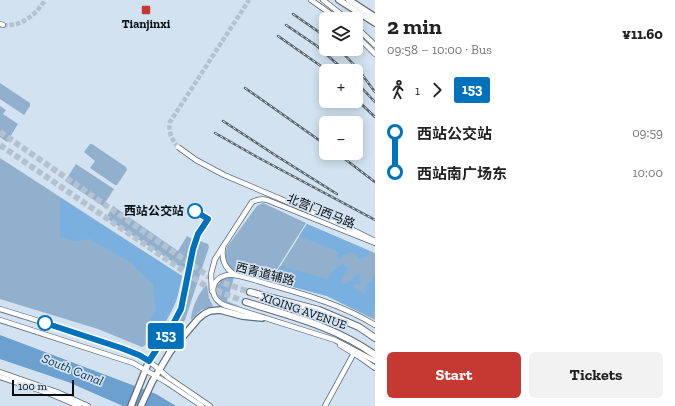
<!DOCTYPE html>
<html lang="en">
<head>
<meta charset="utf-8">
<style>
	:root { --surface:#fff; --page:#f2f2f2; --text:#222; --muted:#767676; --accent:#c63832 }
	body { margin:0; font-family:"Zilla Slab","Noto Sans SC",serif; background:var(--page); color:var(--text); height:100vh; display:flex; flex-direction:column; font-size:15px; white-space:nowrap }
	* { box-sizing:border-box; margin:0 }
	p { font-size:13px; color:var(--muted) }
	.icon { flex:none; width:22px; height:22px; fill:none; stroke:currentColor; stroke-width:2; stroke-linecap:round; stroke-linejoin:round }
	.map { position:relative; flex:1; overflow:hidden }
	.panel { display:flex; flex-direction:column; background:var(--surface); width:300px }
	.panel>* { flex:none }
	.badge { padding:0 8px; border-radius:3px; font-size:14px; line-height:26px }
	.buttons { position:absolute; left:319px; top:12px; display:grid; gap:8px }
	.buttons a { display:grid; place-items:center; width:44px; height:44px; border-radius:6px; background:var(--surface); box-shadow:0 2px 10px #0003; font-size:20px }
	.scale { position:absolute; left:12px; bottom:10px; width:62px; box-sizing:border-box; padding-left:4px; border:2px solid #0a0f14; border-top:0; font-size:11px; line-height:14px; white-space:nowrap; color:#0a0f14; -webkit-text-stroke:3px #d2e2f0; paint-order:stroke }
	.map>.badge { position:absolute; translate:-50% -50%; box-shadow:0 0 0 2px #fff }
	.legs { display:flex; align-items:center; gap:6px; height:44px; padding:0 12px; font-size:13px }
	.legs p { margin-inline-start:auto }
	.headline { display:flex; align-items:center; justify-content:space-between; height:68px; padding:0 12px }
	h1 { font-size:22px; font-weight:700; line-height:30px }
	.cta { display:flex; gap:8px; margin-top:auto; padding:8px 12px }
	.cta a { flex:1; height:46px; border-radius:6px; background:var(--accent); color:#fff; font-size:16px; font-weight:700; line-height:46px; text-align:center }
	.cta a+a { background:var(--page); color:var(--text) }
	ul { padding:0 12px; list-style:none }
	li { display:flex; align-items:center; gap:14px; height:40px; font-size:15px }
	li i { display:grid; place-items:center; width:6px; height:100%; margin:0 5px; background:currentColor }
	li i::after { content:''; width:10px; height:10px; margin:-5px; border:3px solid; border-radius:50%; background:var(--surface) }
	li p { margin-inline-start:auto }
	li:first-child i { background:linear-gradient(#0000 50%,currentColor 0) }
	li:last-child i { background:linear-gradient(currentColor 50%,#0000 0) }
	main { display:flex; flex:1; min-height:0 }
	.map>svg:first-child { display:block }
</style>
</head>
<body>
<main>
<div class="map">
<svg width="375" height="406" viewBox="0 0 375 406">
	<rect width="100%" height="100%" fill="#d2e2f0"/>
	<g fill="#91b0cd">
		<polygon points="0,83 30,103 30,106 24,115 0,99"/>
		<polygon points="0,106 6,110 3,114 18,124 7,142 0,137"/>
		<polygon points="90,144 92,144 126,167 127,170 117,185 115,185 90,168 95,161 84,152"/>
		<path d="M 0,158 L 182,276 C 180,284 179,293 176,301 C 171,315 155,341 142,347 L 98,329 L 0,299 Z"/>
		<polygon points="76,164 114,189 103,206 65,181"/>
		<path d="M 263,203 L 306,223 L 270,280 C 262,278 235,273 230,268 C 225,264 225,253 227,247 L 257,206 Z"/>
		<polygon points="113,206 178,251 187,236 192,239 188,251 185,270 106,218"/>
		<polygon points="307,224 375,253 375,320 327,296 271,281"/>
		<polygon points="200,241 208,244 209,247 185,320 166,351 164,351 162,348 181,318 186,304 195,250 197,244"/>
		<path d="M 229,277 L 234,278 L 227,301 L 252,312 C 241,308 211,303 217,286 C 219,281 223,278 229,277 Z"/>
		<path d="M 207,285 L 209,298 L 213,306 L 201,310 L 191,320 C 191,310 199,291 207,285 Z"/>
	</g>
	<g fill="#7ab0df">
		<polygon points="60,198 182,276 176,301 166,320 153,338 143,328 156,311 153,284 131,263 90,239 74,241 60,237"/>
		<polygon points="307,224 369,251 368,256 359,259 354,252 343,255 340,261 337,256 339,252 299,236"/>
		<polygon points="343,263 348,268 340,282 343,284 352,281 353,278 359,273 361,284 353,285 353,288 365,294 366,284 370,282 375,274 375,309 371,317 327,296 271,281 280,266 328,279 332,272"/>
	</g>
	<polygon fill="#6ba0cf" points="0,335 156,394 176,406 123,406 68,382 0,359"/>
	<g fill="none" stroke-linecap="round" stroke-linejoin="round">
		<g stroke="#b4c2cf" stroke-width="4.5" stroke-dasharray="4.5 2" stroke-linecap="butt">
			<path d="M 3,25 C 21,27 36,15 45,0"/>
			<path d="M 178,147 C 172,139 168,133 170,122 L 249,0"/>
		</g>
		<g stroke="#b4c2cf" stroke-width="6" stroke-dasharray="6 3" stroke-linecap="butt">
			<polyline points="0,132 208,276 229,285 250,292"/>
			<polyline points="0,145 207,287 246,302"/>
		</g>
		<defs>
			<g id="minor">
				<polyline points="311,0 338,19"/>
				<polyline points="323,0 347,19"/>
				<polyline points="0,24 3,25"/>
				<polyline points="356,27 375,45"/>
				<polyline points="356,35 375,54"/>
				<polyline points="347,227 375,241"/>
				<path d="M 223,247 C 221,260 225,268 235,275"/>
				<path d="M 212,291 L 211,274 L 215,259 L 252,202 C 258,199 262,198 267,200 L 375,243"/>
				<polyline points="0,309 100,340 139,355 149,361 169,378 210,406"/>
				<polyline points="0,320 133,363 166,382 202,406"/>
				<path d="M 375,325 C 344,306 310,296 275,286 C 262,283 248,277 234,275 C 214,272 204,295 224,305 L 335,340 L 375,361"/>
				<polyline points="340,345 358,356 375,368"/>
				<polyline points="0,372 57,392 88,406"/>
				<polyline points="0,377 48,393 79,406"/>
				<polyline points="325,406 354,353"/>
			</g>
			<g id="major">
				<polyline points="339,0 375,23"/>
				<polyline points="349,0 375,17"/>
				<polyline points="131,406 149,361"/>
				<polyline points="141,406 152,382 170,352 198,319 204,314 210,311 220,310 242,316 262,318"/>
			</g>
			<g id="highway">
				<polyline points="250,292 319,310 359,327 375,338"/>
				<path d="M 246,302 C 293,317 334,326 375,355"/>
			</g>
		</defs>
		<use href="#minor" stroke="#5f6c79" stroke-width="6"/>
		<use href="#major" stroke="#5f6c79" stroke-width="8"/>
		<use href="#highway" stroke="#5f6c79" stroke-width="8"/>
		<use href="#minor" stroke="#fff" stroke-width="4.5"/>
		<use href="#major" stroke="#fff" stroke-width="5.5"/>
		<use href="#highway" stroke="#fff" stroke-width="6"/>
		<defs>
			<g id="rail">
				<polyline points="293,14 326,37"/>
				<polyline points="286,25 317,46 345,71"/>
				<polyline points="278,36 328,71"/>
				<polyline points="339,49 358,69 375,92"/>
				<polyline points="356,82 375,102"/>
				<polyline points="245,88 326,145"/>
				<polyline points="356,99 375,117"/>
				<polyline points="223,121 275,155 337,194"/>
				<polyline points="215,133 257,157 375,220"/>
				<polyline points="337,153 375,182"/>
			</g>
		</defs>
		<use href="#rail" stroke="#5b646d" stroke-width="2.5"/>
		<use href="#rail" stroke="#d2e2f0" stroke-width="1" stroke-dasharray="3" stroke-linecap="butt"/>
		<defs>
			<polyline id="minor-bridge" points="178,147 196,160 224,175 347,227"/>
		</defs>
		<use href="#minor-bridge" stroke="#5f6c79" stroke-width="6" stroke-linecap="butt"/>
		<use href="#minor-bridge" stroke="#fff" stroke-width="4.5"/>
	</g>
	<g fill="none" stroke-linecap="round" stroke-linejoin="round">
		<defs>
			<polyline id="line-1" points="45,323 121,348 139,355 149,361 172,326 181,309 193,249 198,234 208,219 195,211"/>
		</defs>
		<use href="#line-1" stroke="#fff" stroke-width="9"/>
		<use href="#line-1" stroke="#0072bc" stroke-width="6"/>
	</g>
	<rect fill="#c63832" stroke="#d2e2f0" stroke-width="1.5" x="141" y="5" width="10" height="10" rx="2"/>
	<g fill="#fff" stroke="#0072bc" stroke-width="2">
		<circle cx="195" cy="211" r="7"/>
		<circle cx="45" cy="323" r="7"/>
	</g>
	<g text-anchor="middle" stroke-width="3.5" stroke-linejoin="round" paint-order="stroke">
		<g font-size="12" font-weight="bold" fill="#0a0f14" stroke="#d2e2f0">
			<text x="146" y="28">Tianjinxi</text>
		</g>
		<g font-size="12" font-weight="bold" fill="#0a0f14" stroke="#d2e2f0" text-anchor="end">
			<text x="184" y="215">西站公交站</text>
		</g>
		<g font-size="12" fill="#0a0f14" stroke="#d2e2f0">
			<text transform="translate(321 211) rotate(22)" y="4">北营门西马路</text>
			<text transform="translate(265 274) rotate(14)" y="4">西青道辅路</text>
			<text transform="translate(304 311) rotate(19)" y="4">XIQING AVENUE</text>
		</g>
		<g font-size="13" font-style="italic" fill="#073251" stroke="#d2e2f0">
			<text transform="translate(73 369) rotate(22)" y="5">South Canal</text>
		</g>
	</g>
</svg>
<div class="buttons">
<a><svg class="icon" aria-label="layers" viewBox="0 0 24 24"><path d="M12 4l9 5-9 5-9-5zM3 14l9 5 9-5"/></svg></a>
<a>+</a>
<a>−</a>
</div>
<div class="scale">100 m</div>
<b class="badge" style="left:166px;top:336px;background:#0072bc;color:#fff">153</b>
</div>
<section class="panel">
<div class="headline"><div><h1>2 min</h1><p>09:58 – 10:00 · Bus</p></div><b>¥11.60</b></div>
<div class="legs"><svg class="icon" aria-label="walk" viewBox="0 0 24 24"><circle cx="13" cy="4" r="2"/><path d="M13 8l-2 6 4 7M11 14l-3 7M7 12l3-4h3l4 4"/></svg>1<svg class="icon" aria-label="forward" viewBox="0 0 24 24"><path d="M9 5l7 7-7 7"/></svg><b class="badge" style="background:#0072bc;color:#fff">153</b></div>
<ul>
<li><i style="color:#0072bc"></i><b>西站公交站</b><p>09:59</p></li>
<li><i style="color:#0072bc"></i><b>西站南广场东</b><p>10:00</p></li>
</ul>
<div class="cta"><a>Start</a><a>Tickets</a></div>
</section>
</main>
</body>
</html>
